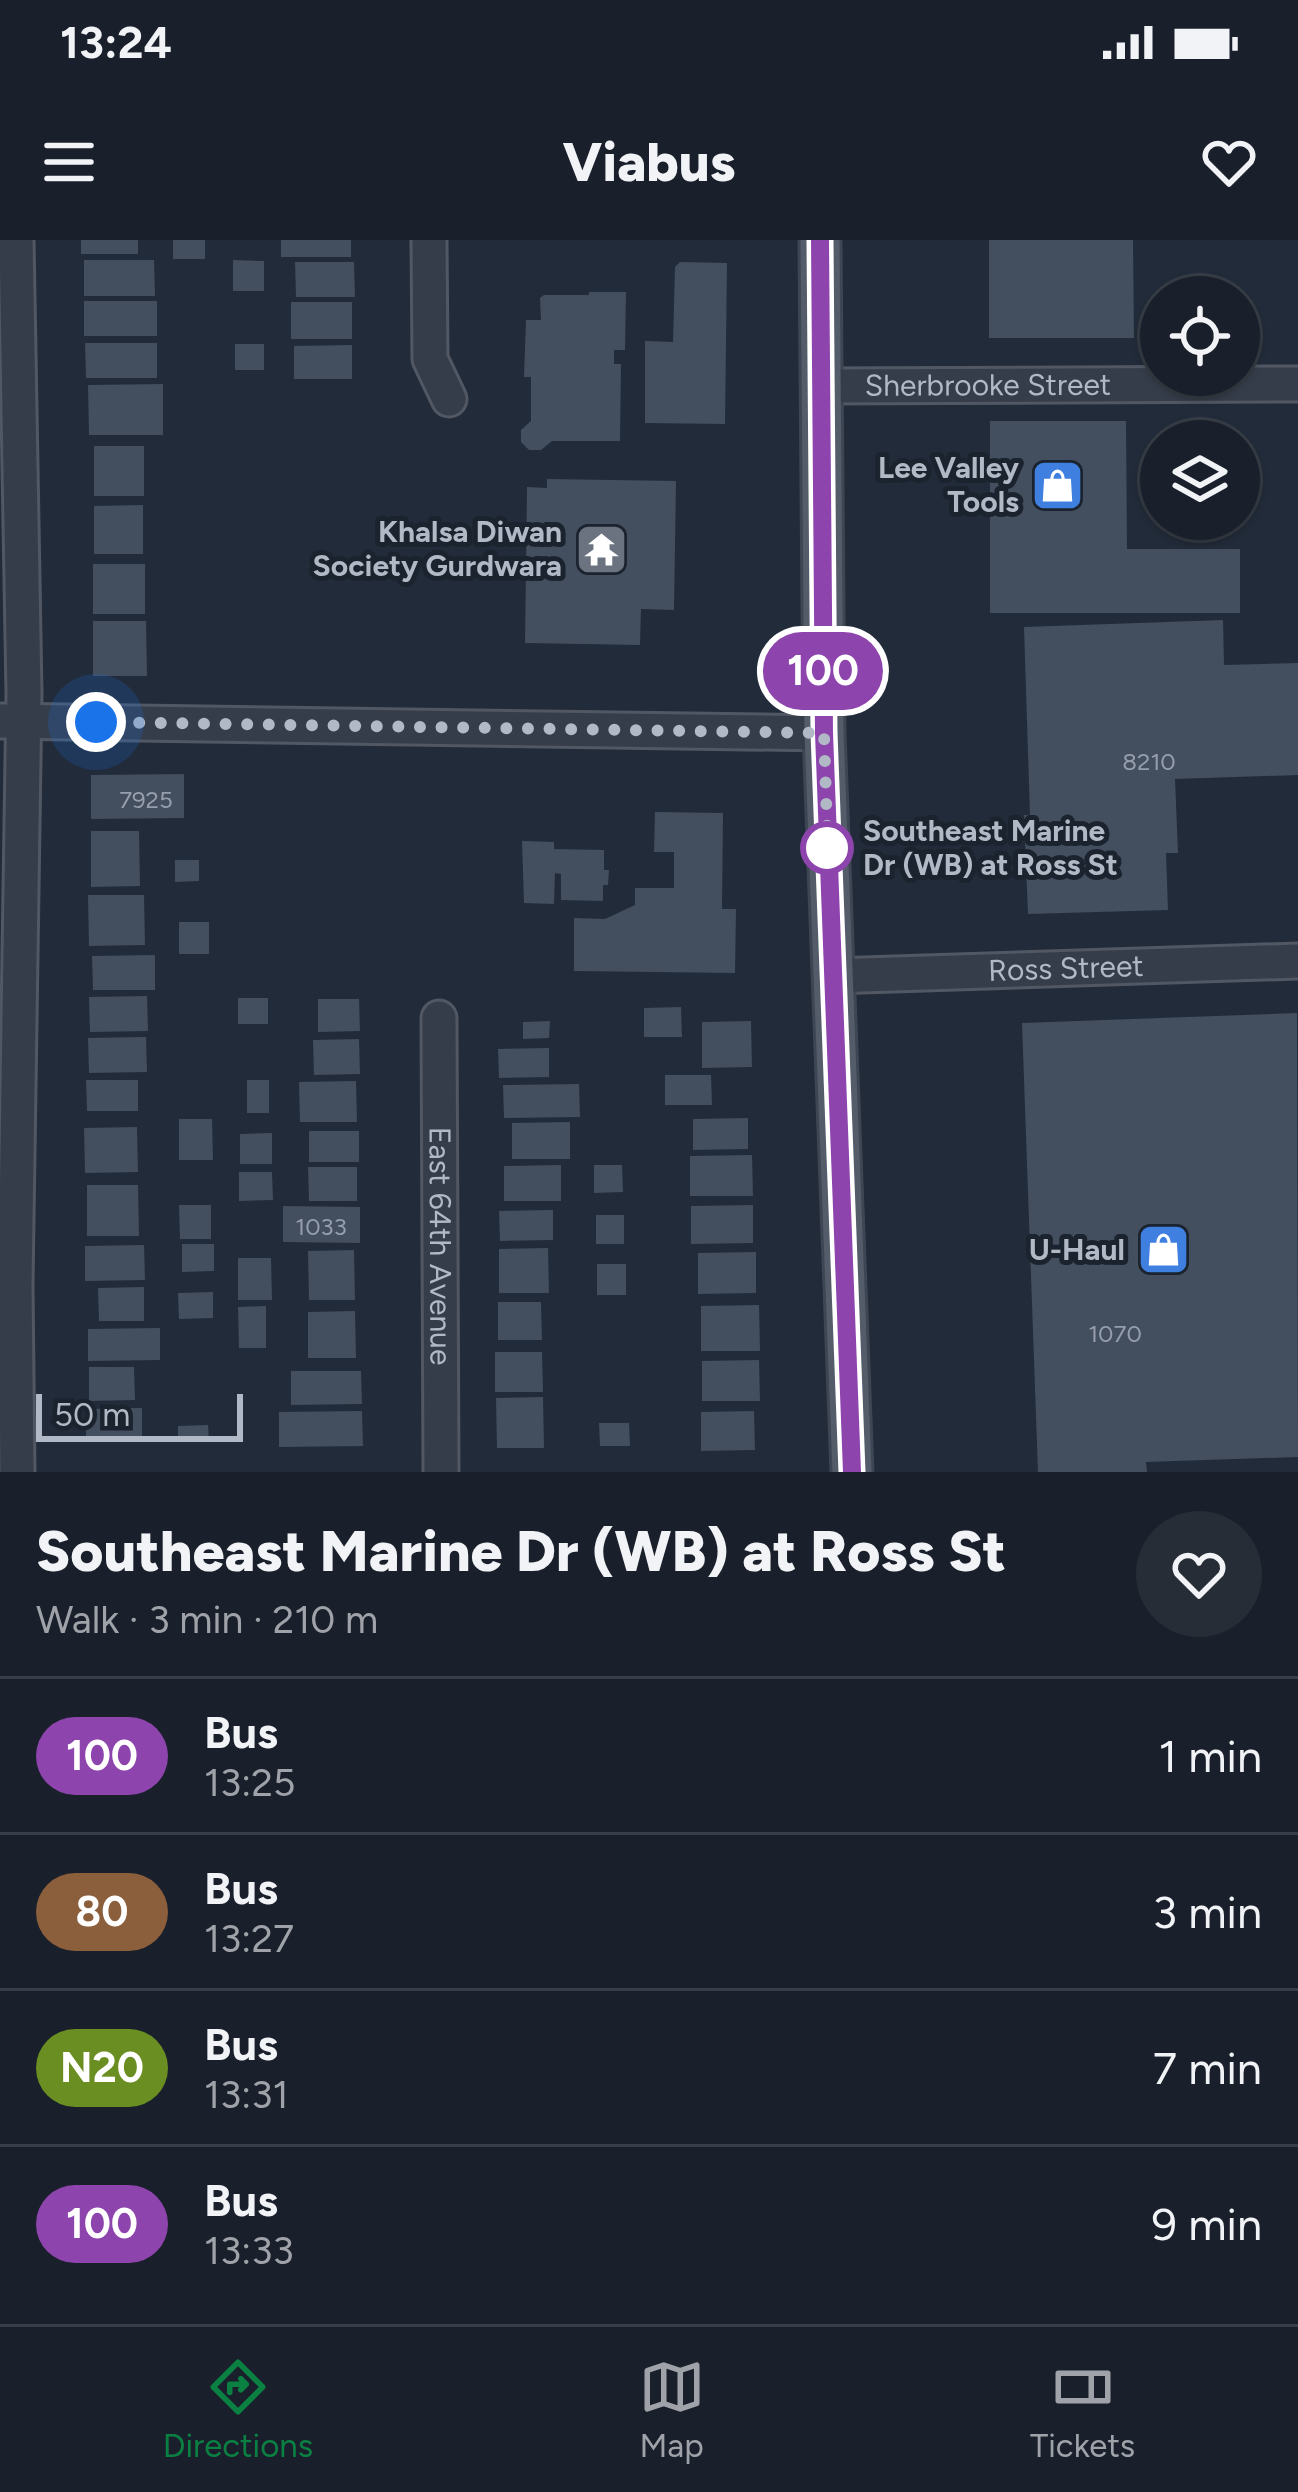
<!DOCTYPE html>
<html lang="en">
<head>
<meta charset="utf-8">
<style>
	:root { --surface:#1a202b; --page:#272d37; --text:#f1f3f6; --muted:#9fa3a9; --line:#383e47; --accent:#0b8043 }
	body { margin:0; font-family:Figtree,sans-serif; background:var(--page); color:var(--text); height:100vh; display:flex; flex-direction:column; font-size:45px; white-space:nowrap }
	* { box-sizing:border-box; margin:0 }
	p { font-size:39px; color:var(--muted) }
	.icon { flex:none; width:66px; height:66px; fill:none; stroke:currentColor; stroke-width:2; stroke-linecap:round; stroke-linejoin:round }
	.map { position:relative; height:1232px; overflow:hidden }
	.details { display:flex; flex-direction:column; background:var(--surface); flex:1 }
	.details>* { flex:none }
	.badge { padding:0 24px; border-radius:39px; font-size:42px; line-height:78px }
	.tools { position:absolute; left:1140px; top:36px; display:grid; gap:24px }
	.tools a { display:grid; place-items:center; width:120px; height:120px; border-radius:50%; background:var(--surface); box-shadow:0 3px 9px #0004,0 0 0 3px var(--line); font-size:60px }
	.scale { position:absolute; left:36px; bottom:30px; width:207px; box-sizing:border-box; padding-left:12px; border:6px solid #b1b8c6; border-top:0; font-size:33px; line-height:42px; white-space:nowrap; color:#b1b8c6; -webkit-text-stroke:9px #1b232e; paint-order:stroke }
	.you { position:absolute; width:60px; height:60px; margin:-30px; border:9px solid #fff; border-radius:50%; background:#1a73e8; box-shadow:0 0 0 18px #1a73e833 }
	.map>.badge { position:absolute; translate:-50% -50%; box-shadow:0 0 0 6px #fff }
	.round { display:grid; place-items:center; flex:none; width:126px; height:126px; border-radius:63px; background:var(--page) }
	.headline { display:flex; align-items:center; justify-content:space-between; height:204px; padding:0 36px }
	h1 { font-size:57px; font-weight:800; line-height:90px }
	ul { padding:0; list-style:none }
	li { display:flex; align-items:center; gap:36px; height:156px; padding:0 36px; border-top:3px solid var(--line) }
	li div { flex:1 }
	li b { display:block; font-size:45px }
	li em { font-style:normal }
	li .badge { min-width:132px; font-weight:700; text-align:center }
	.status { display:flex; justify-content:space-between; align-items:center; height:84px; padding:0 60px; background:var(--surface); direction:ltr }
	.status svg { height:33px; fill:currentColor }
	header { display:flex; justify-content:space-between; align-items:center; height:156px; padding:0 36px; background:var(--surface); font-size:54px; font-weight:800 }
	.menu { display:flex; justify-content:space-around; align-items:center; height:168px; border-top:3px solid var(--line); background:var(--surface); font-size:33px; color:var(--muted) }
	.menu a { display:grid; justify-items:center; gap:6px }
	.menu .current { color:var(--accent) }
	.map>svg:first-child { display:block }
</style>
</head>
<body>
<div class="status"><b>13:24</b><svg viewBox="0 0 49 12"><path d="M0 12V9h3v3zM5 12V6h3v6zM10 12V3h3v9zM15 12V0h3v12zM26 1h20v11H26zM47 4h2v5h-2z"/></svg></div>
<header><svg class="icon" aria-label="menu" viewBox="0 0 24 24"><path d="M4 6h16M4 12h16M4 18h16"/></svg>Viabus<svg class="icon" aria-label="heart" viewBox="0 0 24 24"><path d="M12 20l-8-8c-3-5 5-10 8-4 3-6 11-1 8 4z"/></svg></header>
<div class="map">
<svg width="1298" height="1232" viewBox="0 0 1298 1232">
	<rect width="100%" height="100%" fill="#222b39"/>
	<g fill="#434e5e">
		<rect x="81" y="0" width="57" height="14"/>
		<rect x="173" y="0" width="32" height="19"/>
		<rect x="281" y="0" width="70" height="17"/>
		<polygon points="989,0 1133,0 1134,98 989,98"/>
		<polygon points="84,20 154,20 155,56 84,56"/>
		<polygon points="233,20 264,21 264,51 233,51"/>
		<polygon points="295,22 354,22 355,57 296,57"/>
		<polygon points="680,22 727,23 725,184 645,183 645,101 673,102 675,27"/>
		<polygon points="589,52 626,52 625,110 614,110 614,124 621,124 620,201 552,201 541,210 529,210 521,202 521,190 531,181 531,137 524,137 526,80 541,80 540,58 544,55 589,55"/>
		<rect x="84" y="61" width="73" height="35"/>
		<rect x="291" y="62" width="61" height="37"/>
		<polygon points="85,103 157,103 157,138 86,138"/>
		<rect x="235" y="104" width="29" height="26"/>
		<polygon points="352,105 352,139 294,139 294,106"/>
		<polygon points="163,144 163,195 89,195 88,145"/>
		<polygon points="990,181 1126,181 1127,309 1240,309 1240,373 990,373"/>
		<rect x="94" y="206" width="50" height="50"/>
		<polygon points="547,239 676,241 674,370 641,369 640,405 525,403 527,247 547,248"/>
		<polygon points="143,265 143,314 94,314 94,266"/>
		<rect x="93" y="324" width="52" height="50"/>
		<polygon points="1223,380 1224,425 1298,423 1298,535 1175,539 1178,613 1166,613 1168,670 1028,674 1024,575 1030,575 1024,387"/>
		<polygon points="93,381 146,381 147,436 93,436"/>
		<polygon points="184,534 184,578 91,579 91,535"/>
		<polygon points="655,572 723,573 722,669 736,669 735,733 574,731 574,678 605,679 635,665 635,648 674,648 674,612 654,612"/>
		<polygon points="91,591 139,591 140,646 91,647"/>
		<polygon points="522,601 554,602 554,609 604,610 604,630 609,630 608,645 603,645 603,661 561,660 561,634 555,633 554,664 524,663"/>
		<polygon points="175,620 199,620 199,641 175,642"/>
		<polygon points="88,655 144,655 145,705 89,706"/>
		<rect x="179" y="682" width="30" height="32"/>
		<polygon points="155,715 155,750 93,750 92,716"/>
		<polygon points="147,756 148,791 90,792 89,757"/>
		<rect x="238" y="758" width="30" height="26"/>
		<polygon points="318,759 359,759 360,791 318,792"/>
		<polygon points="681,767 682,797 644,797 644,768"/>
		<polygon points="1297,773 1298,1217 1146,1222 1147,1232 1038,1232 1022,783"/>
		<polygon points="550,781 549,798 523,799 523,782"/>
		<polygon points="751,781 752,827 702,828 702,782"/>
		<polygon points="146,797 147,832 89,833 88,798"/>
		<polygon points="359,799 360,834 314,835 313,800"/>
		<polygon points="549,808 549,837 499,838 498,809"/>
		<polygon points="665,835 711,835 712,865 665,865"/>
		<polygon points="86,840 138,840 138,871 87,871"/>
		<rect x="247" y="840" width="22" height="33"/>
		<polygon points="356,841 357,882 300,882 299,842"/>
		<polygon points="579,844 580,877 504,878 503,845"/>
		<polygon points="748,878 748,909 693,910 693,879"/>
		<polygon points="179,879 212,879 213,920 179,920"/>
		<polygon points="570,882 570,919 512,919 512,883"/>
		<polygon points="137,887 138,932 85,933 84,888"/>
		<rect x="309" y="891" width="50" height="31"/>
		<polygon points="272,893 272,924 240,924 240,894"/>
		<polygon points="752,915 753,956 690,956 690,916"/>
		<polygon points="561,925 561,961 504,961 504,926"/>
		<polygon points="594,925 622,925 623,952 594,953"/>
		<polygon points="308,927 357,927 357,961 309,961"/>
		<polygon points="239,932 272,932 273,960 239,961"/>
		<polygon points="87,945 138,945 139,996 87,996"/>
		<polygon points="179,965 211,965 211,999 180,999"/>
		<polygon points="753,965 753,1003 691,1004 691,966"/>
		<polygon points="283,966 360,967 360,1003 283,1002"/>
		<polygon points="553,970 553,1000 500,1001 499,971"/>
		<rect x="596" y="975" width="28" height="29"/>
		<polygon points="182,1004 214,1004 214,1031 182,1032"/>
		<polygon points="144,1005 145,1040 85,1041 85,1006"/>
		<polygon points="548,1008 549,1053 499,1053 499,1009"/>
		<polygon points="354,1010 355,1060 309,1060 308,1011"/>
		<polygon points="756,1012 756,1053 698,1054 698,1013"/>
		<polygon points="238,1018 271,1018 272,1060 238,1060"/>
		<rect x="597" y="1024" width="29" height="31"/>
		<polygon points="144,1047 144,1081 99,1081 98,1048"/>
		<polygon points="213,1052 213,1078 179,1079 178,1053"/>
		<polygon points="498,1062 541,1062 542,1100 498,1100"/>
		<polygon points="759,1065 760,1111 701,1111 701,1066"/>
		<polygon points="266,1066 266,1108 239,1108 238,1067"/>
		<polygon points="355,1071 356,1118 308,1118 308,1072"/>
		<polygon points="160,1088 160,1120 88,1121 88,1089"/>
		<polygon points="495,1112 542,1112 543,1152 495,1152"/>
		<polygon points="759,1120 760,1161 702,1161 702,1121"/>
		<polygon points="89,1127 134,1127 135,1160 89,1161"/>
		<polygon points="291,1131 361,1131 362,1164 291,1165"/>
		<polygon points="543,1157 544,1208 497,1208 496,1158"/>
		<polygon points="142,1168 142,1200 86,1201 86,1169"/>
		<polygon points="362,1171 363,1206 279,1207 279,1172"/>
		<polygon points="754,1171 755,1210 701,1211 701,1172"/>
		<polygon points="599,1183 629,1183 630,1206 600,1206"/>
		<polygon points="208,1185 209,1201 178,1201 178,1186"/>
	</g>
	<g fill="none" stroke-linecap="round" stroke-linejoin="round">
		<defs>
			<g id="minor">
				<polyline points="16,0 24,453 15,1044 17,1232"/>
				<polyline points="429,0 430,119 449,159"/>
				<path id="s1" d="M 820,146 L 1298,144"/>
				<polyline points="0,481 824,493"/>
				<path id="s2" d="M 832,736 L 1298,721"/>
				<path id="s3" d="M 439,778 L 441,1232"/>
			</g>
			<polyline id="major" points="820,0 824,493 852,1232"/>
		</defs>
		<use href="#minor" stroke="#515864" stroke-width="39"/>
		<use href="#major" stroke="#3f4653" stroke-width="45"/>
		<use href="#minor" stroke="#363d4a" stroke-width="33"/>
		<use href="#major" stroke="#545c6a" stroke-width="39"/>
	</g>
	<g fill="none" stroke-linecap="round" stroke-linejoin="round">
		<defs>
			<polyline id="line" points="820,0 824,493 852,1232"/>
		</defs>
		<use href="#line" stroke="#fff" stroke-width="27"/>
		<use href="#line" stroke="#8e44ad" stroke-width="18"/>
		<polyline stroke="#b1b8c6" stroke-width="12" stroke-dasharray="0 21.6" points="96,482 824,493 828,618 827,608"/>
	</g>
	<defs>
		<symbol id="shop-square" viewBox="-11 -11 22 22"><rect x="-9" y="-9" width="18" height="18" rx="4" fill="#3f7fe0" stroke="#1b232e"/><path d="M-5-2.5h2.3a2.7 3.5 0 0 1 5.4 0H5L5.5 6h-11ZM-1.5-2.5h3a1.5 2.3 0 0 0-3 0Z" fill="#fff"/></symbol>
		<symbol id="temple-square" viewBox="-11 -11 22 22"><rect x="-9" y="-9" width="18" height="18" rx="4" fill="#6b7280" stroke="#1b232e"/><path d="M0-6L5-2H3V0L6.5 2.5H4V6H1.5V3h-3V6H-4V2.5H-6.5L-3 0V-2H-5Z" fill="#fff"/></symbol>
	</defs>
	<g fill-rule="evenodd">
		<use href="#shop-square" x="1028" y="216" width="59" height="59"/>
		<use href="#temple-square" x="572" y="280" width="59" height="59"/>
		<use href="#shop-square" x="1134" y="980" width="59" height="59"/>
	</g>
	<circle fill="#fff" stroke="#8e44ad" stroke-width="6" cx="827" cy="608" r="24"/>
	<g text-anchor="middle" stroke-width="10" stroke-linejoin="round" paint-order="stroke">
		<g font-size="24" fill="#969eac">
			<text x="1149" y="530">8210</text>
			<text x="146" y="568">7925</text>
			<text x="321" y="995">1033</text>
			<text x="1115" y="1102">1070</text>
		</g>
		<g font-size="30" fill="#b1b8c6" stroke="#1b232e">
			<text dy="10" stroke="none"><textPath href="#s1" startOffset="168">Sherbrooke Street</textPath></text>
			<text dy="10" stroke="none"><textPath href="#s2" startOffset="234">Ross Street</textPath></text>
			<text dy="10" stroke="none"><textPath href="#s3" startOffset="228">East 64th Avenue</textPath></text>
		</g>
		<g font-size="30" font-weight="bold" fill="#b1b8c6" stroke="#1b232e" text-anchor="end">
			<text x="1019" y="238">Lee Valley<tspan x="1019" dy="34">Tools</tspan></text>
			<text x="562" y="302">Khalsa Diwan<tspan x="562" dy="34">Society Gurdwara</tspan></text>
			<text x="1125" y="1020">U-Haul</text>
		</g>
		<g font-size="30" font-weight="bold" fill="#b1b8c6" stroke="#1b232e" text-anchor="start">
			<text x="863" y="601">Southeast Marine<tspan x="863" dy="34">Dr (WB) at Ross St</tspan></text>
		</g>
	</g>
</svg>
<div class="tools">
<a><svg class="icon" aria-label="locate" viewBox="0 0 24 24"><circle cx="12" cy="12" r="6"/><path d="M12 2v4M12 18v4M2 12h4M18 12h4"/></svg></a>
<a><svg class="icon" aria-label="layers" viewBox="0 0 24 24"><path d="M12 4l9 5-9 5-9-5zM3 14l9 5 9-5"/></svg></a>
</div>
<div class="scale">50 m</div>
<div class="you" style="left:96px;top:482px"></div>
<b class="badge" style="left:823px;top:431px;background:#8e44ad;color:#fff">100</b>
</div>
<section class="details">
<div class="headline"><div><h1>Southeast Marine Dr (WB) at Ross St</h1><p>Walk · 3 min · 210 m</p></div><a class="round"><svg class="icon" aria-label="heart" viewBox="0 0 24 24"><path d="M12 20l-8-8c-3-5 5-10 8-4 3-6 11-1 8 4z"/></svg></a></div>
<ul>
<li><span class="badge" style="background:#8e44ad;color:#fff">100</span><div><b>Bus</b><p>13:25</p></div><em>1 min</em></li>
<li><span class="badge" style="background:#8b5e3c;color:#fff">80</span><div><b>Bus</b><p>13:27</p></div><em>3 min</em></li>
<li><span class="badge" style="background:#6b8e23;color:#fff">N20</span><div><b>Bus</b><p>13:31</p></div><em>7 min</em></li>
<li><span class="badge" style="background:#8e44ad;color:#fff">100</span><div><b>Bus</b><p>13:33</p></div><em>9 min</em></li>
</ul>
</section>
<nav class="menu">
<a class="current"><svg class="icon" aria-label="directions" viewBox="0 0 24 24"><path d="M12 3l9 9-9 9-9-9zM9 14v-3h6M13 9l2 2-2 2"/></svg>Directions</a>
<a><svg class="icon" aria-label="map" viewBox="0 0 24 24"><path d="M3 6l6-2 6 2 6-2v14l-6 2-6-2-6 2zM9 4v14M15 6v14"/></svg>Map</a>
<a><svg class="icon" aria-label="tickets" viewBox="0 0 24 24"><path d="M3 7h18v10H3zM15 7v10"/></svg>Tickets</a>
</nav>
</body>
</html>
